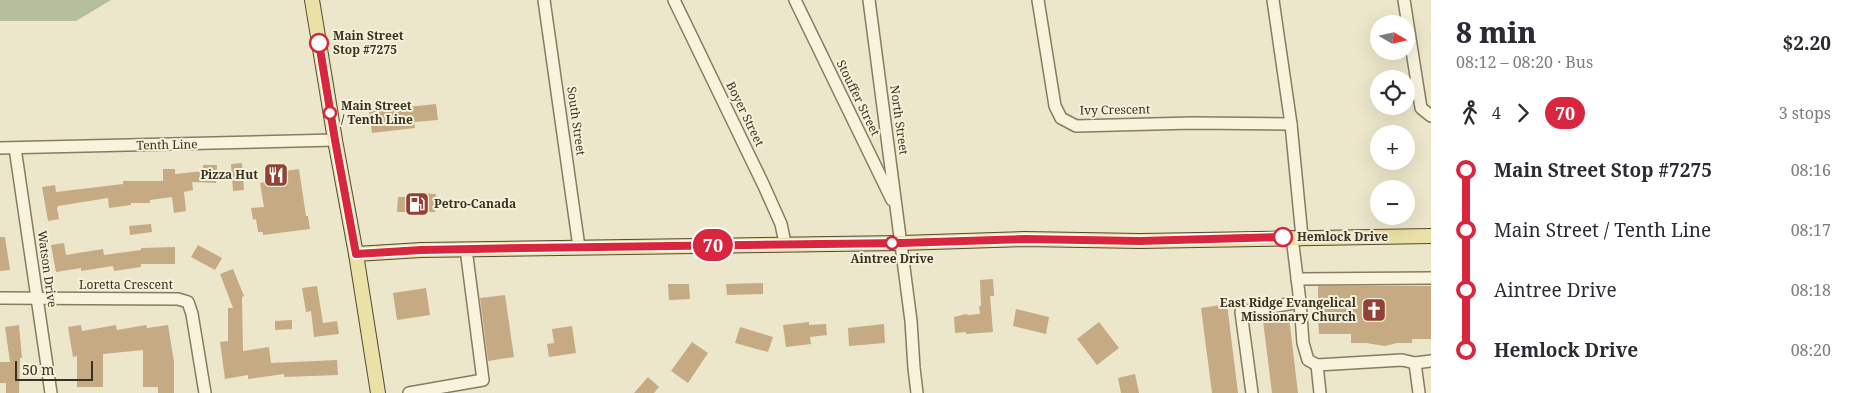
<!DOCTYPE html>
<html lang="en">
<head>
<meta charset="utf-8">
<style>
	:root { --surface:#fff; --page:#f2f2f3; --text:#2b2b33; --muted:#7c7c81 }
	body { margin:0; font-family:"Noto Serif",serif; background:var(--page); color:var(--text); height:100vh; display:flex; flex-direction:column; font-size:19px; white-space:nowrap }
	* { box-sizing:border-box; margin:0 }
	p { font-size:16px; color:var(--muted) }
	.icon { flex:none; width:28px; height:28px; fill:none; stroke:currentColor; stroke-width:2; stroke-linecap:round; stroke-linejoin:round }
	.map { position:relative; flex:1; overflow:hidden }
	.sheet { display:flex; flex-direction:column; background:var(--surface); width:425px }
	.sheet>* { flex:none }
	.badge { padding:0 10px; border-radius:16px; font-size:18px; line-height:32px }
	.needle { width:32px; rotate:99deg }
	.fabs { position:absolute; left:1370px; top:15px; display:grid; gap:10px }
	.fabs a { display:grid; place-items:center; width:45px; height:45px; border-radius:50%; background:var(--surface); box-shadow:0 5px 20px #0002; font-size:25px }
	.scale { position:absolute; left:15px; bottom:12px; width:78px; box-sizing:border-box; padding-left:5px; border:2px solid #393122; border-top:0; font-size:14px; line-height:18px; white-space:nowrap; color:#393122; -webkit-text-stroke:4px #f4f0d9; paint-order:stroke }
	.map>.badge { position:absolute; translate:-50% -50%; box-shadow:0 0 0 2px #fff }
	.legs { display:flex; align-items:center; gap:8px; height:55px; padding:0 25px; font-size:16px }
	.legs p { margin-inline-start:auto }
	.overview { display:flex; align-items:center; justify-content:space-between; height:85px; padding:0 25px }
	h1 { font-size:28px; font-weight:800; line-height:38px }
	ul { padding:0 25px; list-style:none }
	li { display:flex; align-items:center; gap:18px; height:60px; font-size:19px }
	li i { display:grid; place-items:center; width:8px; height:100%; margin:0 6px; background:currentColor }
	li i::after { content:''; width:12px; height:12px; margin:-6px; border:4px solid; border-radius:50%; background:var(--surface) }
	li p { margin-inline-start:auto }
	li:first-child i { background:linear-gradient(#0000 50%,currentColor 0) }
	li:last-child i { background:linear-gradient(currentColor 50%,#0000 0) }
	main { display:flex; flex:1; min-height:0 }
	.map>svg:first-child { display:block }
</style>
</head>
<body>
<main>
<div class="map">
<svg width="1431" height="393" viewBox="0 0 1431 393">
	<rect width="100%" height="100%" fill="#ece7ca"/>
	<polygon fill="#b6bf9d" points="0,0 111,0 76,21 0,21"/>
	<g fill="#c6aa83">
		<polygon points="436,104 438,120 414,122 415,128 372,133 369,111"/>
		<polygon points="242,163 244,190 233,191 231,164"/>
		<polygon points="203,165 217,165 216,183 192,182 193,190 184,192 186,211 174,213 172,197 150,200 150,203 131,203 131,205 109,208 108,198 58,206 57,208 59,219 48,221 42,187 55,185 56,192 123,184 123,181 163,181 163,169 175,169 175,174 203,171"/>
		<polygon points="299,169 306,216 308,216 310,229 263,235 263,232 258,232 256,219 253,220 251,208 264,207 260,183 267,182 265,174"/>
		<polygon points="420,193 436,194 435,212 397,212 398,197 420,197"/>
		<polygon points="151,224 152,232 130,235 129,226"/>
		<polygon points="0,237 5,237 10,270 0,271"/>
		<polygon points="64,243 66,255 103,249 104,255 141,250 141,248 175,247 175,264 141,264 141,267 114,271 113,266 81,271 81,268 56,272 51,245"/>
		<polygon points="198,245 222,258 215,270 191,257"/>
		<polygon points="233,269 244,296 242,297 243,351 269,347 271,363 337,360 338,375 284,377 284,374 248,379 248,375 225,379 220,342 228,341 228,308 233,308 220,274"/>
		<polygon points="993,279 994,296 990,296 993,332 966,334 966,332 955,333 954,317 966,314 968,315 980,314 979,306 981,306 980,280"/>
		<polygon points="763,283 763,294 727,295 726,284"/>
		<polygon points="668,284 689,284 690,299 669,300"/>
		<polygon points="317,286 323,323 337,321 339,334 314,337 311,311 306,312 302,288"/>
		<polygon points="1318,286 1431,286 1431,339 1412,339 1412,343 1397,343 1385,346 1366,343 1351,343 1351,334 1319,334 1317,302 1318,302"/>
		<polygon points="426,288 430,315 397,320 393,293"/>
		<polygon points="505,295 514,357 488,361 480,298"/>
		<polygon points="1227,304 1238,393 1212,393 1201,308"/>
		<polygon points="1016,309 1049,317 1046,334 1013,326"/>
		<polygon points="1289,317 1298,393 1272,393 1263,321"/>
		<polygon points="292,320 292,329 275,330 275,321"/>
		<polygon points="809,322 809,325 826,324 827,335 810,337 811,344 786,347 783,325"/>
		<polygon points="1099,322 1119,348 1097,365 1077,339"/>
		<polygon points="884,324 885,343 849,346 848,328"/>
		<polygon points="19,325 22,358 20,358 19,393 6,393 6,383 0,383 0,362 10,362 5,327"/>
		<polygon points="81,325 82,331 116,325 117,330 146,325 147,328 168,325 174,362 174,393 158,393 158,387 143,387 143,350 103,354 103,387 77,387 77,356 73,357 68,327"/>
		<polygon points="572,326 576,353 549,357 547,344 554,343 552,329"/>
		<polygon points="740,327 773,337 768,352 735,343"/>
		<polygon points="692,342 708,353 688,383 671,371"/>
		<polygon points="1135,374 1139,393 1121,393 1118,378"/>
		<polygon points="648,377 659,387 654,393 634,393"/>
	</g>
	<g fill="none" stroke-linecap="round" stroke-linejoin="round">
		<defs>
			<g id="minor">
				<polyline points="544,0 579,247"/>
				<polyline points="674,0 764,186 781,224 785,243"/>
				<polyline points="795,0 892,200"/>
				<polyline points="869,0 911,321 914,368 917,393"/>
				<polyline points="1038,0 1055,106 1061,118 1076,126 1192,123 1291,124"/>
				<polyline points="1273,0 1291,124 1302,237"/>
				<polyline points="1404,0 1421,108 1431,116"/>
				<polyline points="0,148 335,140"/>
				<polyline points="15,148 51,393"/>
				<polyline points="1297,279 1431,278"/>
				<polyline points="0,298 178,299 188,302 192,314 205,393"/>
				<polyline points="1300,302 1303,343 1308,360 1317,365 1402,360 1415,363 1431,361"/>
				<polyline points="1415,363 1419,393"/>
				<polyline points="1317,365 1320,393"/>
				<polyline points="409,393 483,380 466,249"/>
				<polyline points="1252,393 1241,312 1300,302 1292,237"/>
			</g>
			<g id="major">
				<polyline points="312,0 335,140 356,254 378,393"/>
				<polyline points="356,254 421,250 901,243 1025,239 1140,241 1431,236"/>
			</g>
		</defs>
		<use href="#minor" stroke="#877b60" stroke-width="14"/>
		<use href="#major" stroke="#564933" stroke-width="16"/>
		<use href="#minor" stroke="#f7f3dd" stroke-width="11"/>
		<use href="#major" stroke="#ebe0a6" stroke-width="14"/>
	</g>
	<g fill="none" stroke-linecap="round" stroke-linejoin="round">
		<defs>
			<polyline id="line-1" points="319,43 335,140 356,254 421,250 524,248 901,243 1025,239 1140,241 1283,237"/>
		</defs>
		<use href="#line-1" stroke="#fff" stroke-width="11"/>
		<use href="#line-1" stroke="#d7263d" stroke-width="8"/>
	</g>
	<defs>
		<symbol id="restaurant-square" viewBox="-11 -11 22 22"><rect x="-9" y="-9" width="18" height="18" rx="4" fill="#914234" stroke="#f4f0d9"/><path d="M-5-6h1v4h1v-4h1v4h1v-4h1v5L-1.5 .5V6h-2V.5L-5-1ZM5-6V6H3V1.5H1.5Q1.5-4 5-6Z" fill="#fff"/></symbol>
		<symbol id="fuel-square" viewBox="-11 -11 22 22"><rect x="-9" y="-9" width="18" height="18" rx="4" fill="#914234" stroke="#f4f0d9"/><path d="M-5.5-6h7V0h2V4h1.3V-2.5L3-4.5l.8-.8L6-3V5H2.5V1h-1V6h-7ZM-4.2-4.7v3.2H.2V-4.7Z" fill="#fff"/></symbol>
		<symbol id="church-square" viewBox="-11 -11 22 22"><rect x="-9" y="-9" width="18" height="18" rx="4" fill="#914234" stroke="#f4f0d9"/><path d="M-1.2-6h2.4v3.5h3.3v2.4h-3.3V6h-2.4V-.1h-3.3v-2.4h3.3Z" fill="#fff"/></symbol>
	</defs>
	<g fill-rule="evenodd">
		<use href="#restaurant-square" x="262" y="161" width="28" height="28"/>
		<use href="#fuel-square" x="403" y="190" width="28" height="28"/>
		<use href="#church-square" x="1360" y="296" width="28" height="28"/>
	</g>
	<g fill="#fff" stroke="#d7263d" stroke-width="2.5">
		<circle cx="319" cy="43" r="9"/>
		<circle cx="330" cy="113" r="6"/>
		<circle cx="1283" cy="237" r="9"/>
		<circle cx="892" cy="243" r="6"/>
	</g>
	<g text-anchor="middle" stroke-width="4" stroke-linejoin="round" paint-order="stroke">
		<g font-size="12" font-weight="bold" fill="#393122" stroke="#f4f0d9" text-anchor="start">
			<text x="333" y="40">Main Street<tspan x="333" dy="14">Stop #7275</tspan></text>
			<text x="341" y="110">Main Street<tspan x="341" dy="14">/ Tenth Line</tspan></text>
			<text x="1297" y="241">Hemlock Drive</text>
			<text x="892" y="263" text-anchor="middle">Aintree Drive</text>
		</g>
		<g font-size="12" fill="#393122" stroke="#f4f0d9">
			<text transform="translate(858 98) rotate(64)" y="4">Stouffer Street</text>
			<text transform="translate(1115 110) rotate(-1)" y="4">Ivy Crescent</text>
			<text transform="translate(745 114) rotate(64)" y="4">Boyer Street</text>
			<text transform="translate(899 120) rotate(82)" y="4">North Street</text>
			<text transform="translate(576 121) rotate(82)" y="4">South Street</text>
			<text transform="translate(167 145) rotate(-1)" y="4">Tenth Line</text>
			<text transform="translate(47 269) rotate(82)" y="4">Watson Drive</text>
			<text x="126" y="289">Loretta Crescent</text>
		</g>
		<g font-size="12" font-weight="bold" fill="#393122" stroke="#f4f0d9" text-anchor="end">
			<text x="258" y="179">Pizza Hut</text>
			<text x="434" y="208" text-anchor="start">Petro-Canada</text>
			<text x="1356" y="307">East Ridge Evangelical<tspan x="1356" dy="14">Missionary Church</tspan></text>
		</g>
	</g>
</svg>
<div class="fabs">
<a><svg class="needle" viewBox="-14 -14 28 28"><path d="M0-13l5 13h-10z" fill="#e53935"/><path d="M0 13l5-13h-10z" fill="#7c7c81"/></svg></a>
<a><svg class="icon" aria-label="locate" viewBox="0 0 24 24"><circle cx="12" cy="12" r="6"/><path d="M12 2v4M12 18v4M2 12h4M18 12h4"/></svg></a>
<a>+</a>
<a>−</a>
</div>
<div class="scale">50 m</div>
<b class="badge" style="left:713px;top:245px;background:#d7263d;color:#fff">70</b>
</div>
<section class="sheet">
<div class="overview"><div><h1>8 min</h1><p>08:12 – 08:20 · Bus</p></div><b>$2.20</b></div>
<div class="legs"><svg class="icon" aria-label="walk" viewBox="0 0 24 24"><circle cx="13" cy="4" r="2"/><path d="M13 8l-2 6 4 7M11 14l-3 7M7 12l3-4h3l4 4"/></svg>4<svg class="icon" aria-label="forward" viewBox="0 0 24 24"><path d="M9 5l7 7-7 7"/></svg><b class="badge" style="background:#d7263d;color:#fff">70</b><p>3 stops</p></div>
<ul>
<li><i style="color:#d7263d"></i><b>Main Street Stop #7275</b><p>08:16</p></li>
<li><i style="color:#d7263d"></i><span>Main Street / Tenth Line</span><p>08:17</p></li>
<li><i style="color:#d7263d"></i><span>Aintree Drive</span><p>08:18</p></li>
<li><i style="color:#d7263d"></i><b>Hemlock Drive</b><p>08:20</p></li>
</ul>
</section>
</main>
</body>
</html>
